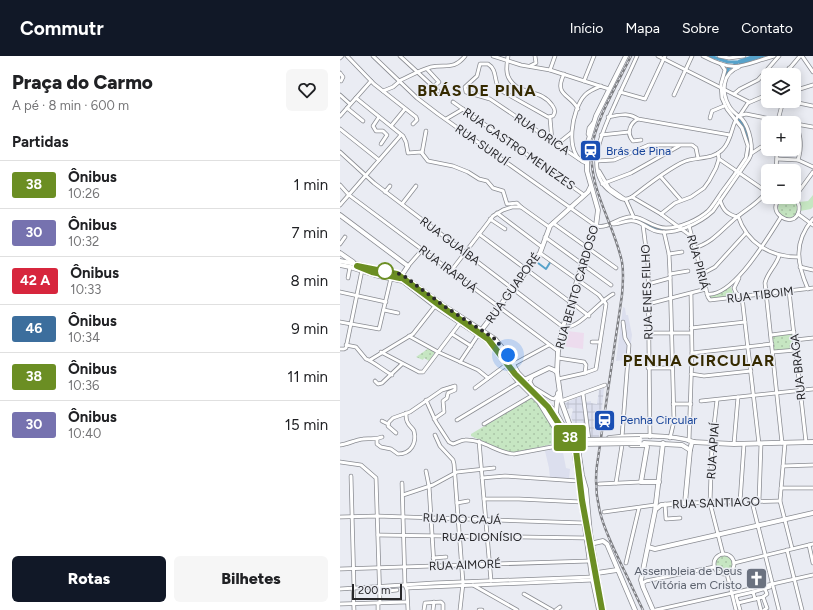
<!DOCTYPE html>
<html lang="pt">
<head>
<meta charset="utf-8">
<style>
	:root { --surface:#fff; --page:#f6f6f6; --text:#202124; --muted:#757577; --line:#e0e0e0; --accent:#111827 }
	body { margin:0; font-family:Figtree,sans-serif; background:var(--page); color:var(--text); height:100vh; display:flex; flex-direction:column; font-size:15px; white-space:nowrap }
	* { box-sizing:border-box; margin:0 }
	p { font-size:13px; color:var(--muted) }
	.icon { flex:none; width:22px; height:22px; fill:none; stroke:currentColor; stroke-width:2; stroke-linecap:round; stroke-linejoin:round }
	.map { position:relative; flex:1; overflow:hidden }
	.side { display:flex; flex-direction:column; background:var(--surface); width:340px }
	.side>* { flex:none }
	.badge { padding:0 8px; border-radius:3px; font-size:14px; line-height:26px }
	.controls { position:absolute; left:421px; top:12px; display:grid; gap:8px }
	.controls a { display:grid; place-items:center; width:40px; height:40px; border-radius:6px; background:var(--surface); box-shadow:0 2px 10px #0003; font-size:20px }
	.scale { position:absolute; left:12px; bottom:10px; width:50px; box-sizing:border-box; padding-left:4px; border:2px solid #27272a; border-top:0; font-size:11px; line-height:14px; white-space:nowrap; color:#27272a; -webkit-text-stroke:3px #eaecf3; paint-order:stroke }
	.you { position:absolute; width:20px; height:20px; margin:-10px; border:3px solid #fff; border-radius:50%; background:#1a73e8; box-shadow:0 0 0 6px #1a73e833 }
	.map>.badge { position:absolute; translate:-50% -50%; box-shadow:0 0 0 2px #fff }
	h2 { padding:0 12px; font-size:15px; line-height:36px }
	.round { display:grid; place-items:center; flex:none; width:42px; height:42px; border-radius:6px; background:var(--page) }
	.overview { display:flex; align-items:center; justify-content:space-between; height:68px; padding:0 12px }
	h1 { font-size:19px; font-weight:800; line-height:30px }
	.cta { display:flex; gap:8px; margin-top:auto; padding:8px 12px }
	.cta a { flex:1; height:46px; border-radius:6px; background:var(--accent); color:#fff; font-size:16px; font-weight:800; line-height:46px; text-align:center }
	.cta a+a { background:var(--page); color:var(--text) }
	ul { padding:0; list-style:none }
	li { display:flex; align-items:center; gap:12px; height:48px; padding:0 12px; border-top:1px solid var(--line) }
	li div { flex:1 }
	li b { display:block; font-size:15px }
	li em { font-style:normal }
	li .badge { min-width:44px; font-weight:700; text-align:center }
	header { display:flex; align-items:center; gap:24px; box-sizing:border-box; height:56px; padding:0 20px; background:var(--accent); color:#fff }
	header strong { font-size:19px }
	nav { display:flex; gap:22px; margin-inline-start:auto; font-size:14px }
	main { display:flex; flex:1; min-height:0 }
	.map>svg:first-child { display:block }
</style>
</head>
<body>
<header>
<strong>Commutr</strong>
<nav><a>Início</a><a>Mapa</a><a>Sobre</a><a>Contato</a></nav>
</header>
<main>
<section class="side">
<div class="overview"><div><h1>Praça do Carmo</h1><p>A pé · 8 min · 600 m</p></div><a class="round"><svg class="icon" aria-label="heart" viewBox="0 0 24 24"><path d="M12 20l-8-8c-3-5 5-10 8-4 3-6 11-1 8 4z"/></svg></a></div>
<h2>Partidas</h2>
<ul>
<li><span class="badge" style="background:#6b8e23;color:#fff">38</span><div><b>Ônibus</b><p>10:26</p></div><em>1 min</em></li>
<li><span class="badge" style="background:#7672af;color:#fff">30</span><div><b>Ônibus</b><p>10:32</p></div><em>7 min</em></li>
<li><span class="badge" style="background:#d7263d;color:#fff">42 A</span><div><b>Ônibus</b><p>10:33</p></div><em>8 min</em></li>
<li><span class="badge" style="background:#3c6e9d;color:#fff">46</span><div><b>Ônibus</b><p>10:34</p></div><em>9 min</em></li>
<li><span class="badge" style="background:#6b8e23;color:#fff">38</span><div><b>Ônibus</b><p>10:36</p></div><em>11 min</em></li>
<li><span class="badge" style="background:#7672af;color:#fff">30</span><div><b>Ônibus</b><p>10:40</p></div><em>15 min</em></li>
</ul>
<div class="cta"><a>Rotas</a><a>Bilhetes</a></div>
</section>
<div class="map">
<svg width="473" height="554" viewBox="0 0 473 554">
	<defs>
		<pattern id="industrial-grid" width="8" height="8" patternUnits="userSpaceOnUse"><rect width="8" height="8" fill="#dcdfee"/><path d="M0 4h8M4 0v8" fill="none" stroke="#bdbfcc"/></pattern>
		<pattern id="park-dots" width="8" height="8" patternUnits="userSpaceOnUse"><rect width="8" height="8" fill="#c6e6c2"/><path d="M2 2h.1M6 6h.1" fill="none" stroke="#aac5a7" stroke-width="1.8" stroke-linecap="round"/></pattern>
	</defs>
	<rect width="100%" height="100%" fill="#eaecf3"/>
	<g fill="url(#industrial-grid)">
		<polygon points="264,332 259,381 250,382 246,346 251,345 251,347 257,348 259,334"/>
		<polygon points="241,340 242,341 247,381 243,381 237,377 231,361 233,354 232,352 227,353 225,347"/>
	</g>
	<polygon fill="#eddcee" points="227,275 244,277 243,293 222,290"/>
	<g fill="#dcdfee">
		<polygon points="283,251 285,252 286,259 288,259 292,279 289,301 285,301 285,304 276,305"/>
		<polygon points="222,391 226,412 230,413 229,423 210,422 209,412 205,395"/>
	</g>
	<polygon fill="#c6e6c2" points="473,139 473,151 471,153 460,155 459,146 468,145"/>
	<g fill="url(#park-dots)">
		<circle cx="448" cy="152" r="10"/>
		<polygon points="391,231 394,241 371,243 368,240"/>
		<polygon points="454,277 456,293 433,296 432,280"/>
		<polygon points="89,292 95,296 89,305 84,302 83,304 76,301"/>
		<polygon points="190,343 195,343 219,382 217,387 173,397 166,396 131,380 131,378"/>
		<circle cx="384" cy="508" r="9"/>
	</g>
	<polygon fill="#57a2ca" points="410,0 427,0 399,9 398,4"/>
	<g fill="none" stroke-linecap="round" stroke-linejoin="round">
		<g stroke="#57a2ca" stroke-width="1">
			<polyline points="125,528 137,527"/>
			<polyline points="81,529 121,528"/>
		</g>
		<polyline stroke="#57a2ca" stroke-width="2" points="194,204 206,213 211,205"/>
		<g stroke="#57a2ca" stroke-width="3">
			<polyline points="370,0 388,6 397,6"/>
			<polyline points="384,23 388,13 398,6"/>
			<polyline points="386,49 402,67 408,81 410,92"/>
			<polyline points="362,161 372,154 390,128"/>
			<path d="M 277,167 C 283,165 290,162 296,163 C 302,165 307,169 313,172 C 325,176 339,173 350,168"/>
		</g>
		<defs>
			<g id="minor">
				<polyline points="7,0 34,28 76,61 77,64 73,68"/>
				<path d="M 33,0 L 77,42 L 98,58 L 256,170 C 270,173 280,159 294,161 C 305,162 312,172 326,172 C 340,172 358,164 368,155 C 373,150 377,143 381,137 C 390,125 398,114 406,102 L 408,90 L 402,72 L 387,53 L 382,42 L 381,28 L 385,14 L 381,8"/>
				<polyline points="60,0 98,35"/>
				<polyline points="153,0 181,9 210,14 269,33"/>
				<path d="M 168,0 C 167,8 165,17 170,24 C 172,27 174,29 177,31 C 189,38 203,36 212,49 C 215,53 216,56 213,60 L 208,61 L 160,34 C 153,25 158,14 148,8 L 140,8 L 137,20 L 125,31 L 126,36 L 150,43 L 239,103"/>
				<path d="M 297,0 C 290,16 282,32 275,48 C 264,72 242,115 271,136 C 280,142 282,146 292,141 C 305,131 335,107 349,104 C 361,101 374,103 383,93 C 392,84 391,70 398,60"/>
				<polyline points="318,0 409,46"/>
				<path d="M 363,0 C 397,18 401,9 434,0"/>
				<polyline points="379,0 389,2 404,0"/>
				<polyline points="462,0 473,16"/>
				<polyline points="0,2 2,0"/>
				<polyline points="190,10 196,7 195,0"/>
				<polyline points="449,12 453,19"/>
				<polyline points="87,13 99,26 93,31"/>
				<polyline points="210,14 215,0"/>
				<polyline points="0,17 3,21 1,25"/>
				<path d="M 224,18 C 213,40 231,38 238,53"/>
				<polyline points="444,19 460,0"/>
				<polyline points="454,22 460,33"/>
				<path d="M 59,25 C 70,20 80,14 91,11 C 106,8 114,14 125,0"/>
				<polyline points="244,25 254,0"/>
				<polyline points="43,35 53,31 60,25"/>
				<polyline points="280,36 305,43 325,0"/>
				<polyline points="394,38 400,33 418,24 439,0"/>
				<polyline points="0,39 10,48"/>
				<polyline points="334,39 352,0"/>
				<polyline points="454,39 460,33 473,29"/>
				<polyline points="16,42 63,80 66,86 68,97 81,96 88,105 113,110 128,116 139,123 147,125 153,132 163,135 167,148 177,147 181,151"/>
				<polyline points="113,46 244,139"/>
				<polyline points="7,52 23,65"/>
				<polyline points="400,59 408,47 422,41 428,36"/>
				<polyline points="0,60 31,25"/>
				<polyline points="398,60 406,58 451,67"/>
				<polyline points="39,61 33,70 36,75 43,75 47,79 41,88"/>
				<path d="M 268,61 C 280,59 288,56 298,63 L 390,79"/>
				<polyline points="210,62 212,85"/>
				<polyline points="370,62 372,55 384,50"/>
				<polyline points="106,63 123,53"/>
				<path d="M 298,63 C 290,67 286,77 293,85 L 301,84"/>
				<polyline points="438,64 442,49 445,46 449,45 473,50"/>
				<path d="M 456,68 C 461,81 462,91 458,104"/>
				<polyline points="456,68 473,71"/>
				<polyline points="51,70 65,53"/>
				<polyline points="0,73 39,104"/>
				<polyline points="261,79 289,76"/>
				<polyline points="250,81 248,78 249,72 253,67"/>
				<polyline points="214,86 221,85 231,77"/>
				<polyline points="432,93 437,97 436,115"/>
				<path d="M 0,96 L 34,127 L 223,271 C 239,274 259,245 273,238"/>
				<polyline points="82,97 86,75"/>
				<polyline points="412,97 421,91 428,91"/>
				<polyline points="379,103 427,136"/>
				<polyline points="437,103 458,104 473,111"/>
				<polyline points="257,105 274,104 309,89 352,89 356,92 358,102"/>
				<path d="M 246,107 C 223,100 232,52 245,39 C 250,34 256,32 261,30"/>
				<polyline points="259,115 269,132 286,144"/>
				<polyline points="321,121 341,144"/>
				<polyline points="262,128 291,117 339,90"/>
				<polyline points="0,129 9,139 218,295"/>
				<polyline points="45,136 50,130"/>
				<polyline points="292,141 321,158 351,180"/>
				<polyline points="433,141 439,145"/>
				<path d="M 444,141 C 420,153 455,177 459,154 C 460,148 457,144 452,141"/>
				<polyline points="454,142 473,116"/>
				<polyline points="286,144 294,162"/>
				<path d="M 380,144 C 383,154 387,158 397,161"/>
				<polyline points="62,148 76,130"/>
				<polyline points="0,149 61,79"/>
				<polyline points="157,157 202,191"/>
				<polyline points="321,158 335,147 351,141 364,132 369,125 376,112 379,103 378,97"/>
				<polyline points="458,158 473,169"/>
				<path d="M 398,160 C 407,187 430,201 458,201"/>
				<polyline points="150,163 165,173"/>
				<polyline points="213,167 276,212"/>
				<path d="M 273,168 C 280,169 286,163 294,165 C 302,166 308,173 316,175 C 334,180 360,167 373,155 L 409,103 C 415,94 409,71 402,63 C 397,58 392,56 389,50 C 381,36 382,17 399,11"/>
				<polyline points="303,169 308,208 310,381"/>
				<polyline points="349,170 368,241 370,244 473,232"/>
				<polyline points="324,176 329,198 330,218 334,365 330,382"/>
				<polyline points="139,178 230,246"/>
				<polyline points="205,181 271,229"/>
				<polyline points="0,188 5,181"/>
				<path d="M 354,192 C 373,187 383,172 397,161 C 408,152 420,146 428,134"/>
				<polyline points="200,197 259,239 266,248 256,313 245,317 218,323"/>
				<polyline points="329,198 342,196"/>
				<path d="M 439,200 C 436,210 427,217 425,227 L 442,387"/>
				<polyline points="68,210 82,194"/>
				<polyline points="460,211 473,214"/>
				<polyline points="111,215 153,160 163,154 172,151 181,151 209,171"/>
				<polyline points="330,218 348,215"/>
				<polyline points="362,218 375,211 406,177"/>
				<polyline points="8,222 10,211"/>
				<polyline points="399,222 394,232 396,237 402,241 419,388"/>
				<polyline points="308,228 330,222"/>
				<path d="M 468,233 C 457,208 453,186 473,163"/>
				<polyline points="449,235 466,386"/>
				<polyline points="0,236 46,246"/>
				<path d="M 367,238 C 393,242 428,181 441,161"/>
				<polyline points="308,248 366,233"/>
				<polyline points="236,250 249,260"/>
				<polyline points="44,254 58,257"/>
				<polyline points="0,266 39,273 51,222"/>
				<polyline points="351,272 405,266"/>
				<polyline points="308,277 351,277"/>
				<polyline points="112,278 131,290"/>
				<polyline points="431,279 454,276"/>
				<polyline points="69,280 98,296 138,314 148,322"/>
				<polyline points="455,284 473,282"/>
				<polyline points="252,286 260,286"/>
				<path d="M 6,289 L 16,291 L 26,303 C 31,304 46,316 52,319"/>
				<polyline points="0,293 4,293 6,292 22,214"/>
				<polyline points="41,296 79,316 83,316 120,267"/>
				<polyline points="433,296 456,294"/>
				<polyline points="352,297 432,288"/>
				<polyline points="218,302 244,306 246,309 245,317"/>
				<polyline points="30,304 73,278 95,250"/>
				<polyline points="120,306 138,279"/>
				<polyline points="172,309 209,289"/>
				<polyline points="308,312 332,312"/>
				<polyline points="351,318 364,320 411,315"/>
				<polyline points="192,321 190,326 193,331 211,342 214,343 217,340"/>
				<polyline points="35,325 38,328 42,327 62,308"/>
				<polyline points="135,332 166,309"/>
				<path d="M 86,344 L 96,366 L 109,386 L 113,388 C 117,387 121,384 125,384 C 143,383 157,397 174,398 L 228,388"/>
				<polyline points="377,344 372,387 370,447 383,498"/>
				<polyline points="221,345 265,329"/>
				<polyline points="361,345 473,333"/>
				<polyline points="333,348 351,348"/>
				<polyline points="117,364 180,326"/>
				<polyline points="42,365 48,368"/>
				<polyline points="144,368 193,339"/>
				<polyline points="56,377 48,370 49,366 53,362 70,356 102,334 115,330 115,334 108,337 107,342 103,345 104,356 94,363"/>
				<polyline points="95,379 100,390 113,404 114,408 123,527 120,554"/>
				<polyline points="282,381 289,289 285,282 283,266"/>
				<path d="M 37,383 L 37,388 L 41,391 L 51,393 L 58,398 C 71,398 77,387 74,375 C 72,371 69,370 68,367 C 66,365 66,360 66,357"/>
				<polyline points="139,385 151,525"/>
				<polyline points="349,385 352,297 351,238"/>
				<polyline points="445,387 440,445 452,492"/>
				<polyline points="394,388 398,341"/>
				<path d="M 0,389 C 8,388 15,384 23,383 C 29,382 35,384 42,381"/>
				<polyline points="238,392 246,389 249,384 243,338"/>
				<polyline points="0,406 21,409 36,422 40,547"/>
				<polyline points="443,410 473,409"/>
				<polyline points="86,415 89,430 94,510"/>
				<polyline points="11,420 14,532"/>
				<polyline points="142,422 165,420 238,425"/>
				<polyline points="62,427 65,529 67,534 68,554"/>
				<polyline points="276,427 282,389"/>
				<polyline points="259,428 301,426"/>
				<polyline points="441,432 473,432"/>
				<polyline points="63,439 93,429 117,416 154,412"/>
				<polyline points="144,443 179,443 241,446"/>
				<polyline points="419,445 421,388"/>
				<polyline points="400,446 404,388"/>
				<polyline points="412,446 439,554"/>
				<polyline points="117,447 128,445"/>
				<polyline points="345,447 440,445"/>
				<polyline points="325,448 326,463 340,462"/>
				<polyline points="264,456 315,449"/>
				<polyline points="0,461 37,460 244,467"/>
				<polyline points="38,479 247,482"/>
				<polyline points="469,489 473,507"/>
				<polyline points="447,494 462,554"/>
				<circle cx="384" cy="508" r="10"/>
				<polyline points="93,502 106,501"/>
				<polyline points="286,507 299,452"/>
				<polyline points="394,507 473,488"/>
				<polyline points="0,513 250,505"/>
				<polyline points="387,518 396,554"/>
				<polyline points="133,529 177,554"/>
				<polyline points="303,530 303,527 306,525 374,511"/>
				<polyline points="13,532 14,554"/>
				<polyline points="67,532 253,524"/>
				<polyline points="0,533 94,527 252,521"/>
				<polyline points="39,536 57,534"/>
				<polyline points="413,536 430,531"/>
				<polyline points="184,538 212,554"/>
				<polyline points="423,541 427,552 424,554"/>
				<polyline points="418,542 421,554"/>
				<polyline points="398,547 423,541 427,538 425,533"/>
				<polyline points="0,548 67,546"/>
				<polyline points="38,554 38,547"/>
				<polyline points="84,554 85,547 101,546 103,548 103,554"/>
				<polyline points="93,554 94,546"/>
				<polyline points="139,554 142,554"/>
				<polyline points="216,554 220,551"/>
				<polyline points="316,554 473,519"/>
				<polyline points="400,554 396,540 413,536 415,543"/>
			</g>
			<g id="major">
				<polyline points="0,159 68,210 62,219"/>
				<polyline points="0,197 13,206"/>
				<polyline points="0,205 11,207 60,218 104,250 155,283 168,299 178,317 216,357 225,373"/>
				<polyline points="0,209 10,211 35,219 63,225 95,250 148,285 177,324 199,346 221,382 231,389 234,393 252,521 259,554"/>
				<polyline points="140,276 200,197 210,170 248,136 251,130"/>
				<polyline points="182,325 209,312 214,314 217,316"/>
				<polyline points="203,349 211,359 221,377"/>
				<polyline points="216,356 218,337"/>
				<path d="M 269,382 C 292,379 332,378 354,386"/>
				<polyline points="352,386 394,388 473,386"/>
				<polyline points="304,387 342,389 350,394"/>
				<polyline points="291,389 306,389 307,391 301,426 319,426"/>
				<polyline points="316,453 321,449 345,447 350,394 352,386"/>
				<polyline points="250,488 263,485 267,488 295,554"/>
				<polyline points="308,491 315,493 473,457"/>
				<polyline points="257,517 277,514"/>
				<polyline points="263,554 250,477 246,433 242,419 238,392 221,345 217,316 218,295 223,271 247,192 256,170 258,154 247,115 247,102 248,86 256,60 286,0"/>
				<polyline points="313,554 303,531 301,524 315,455 323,387"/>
			</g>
		</defs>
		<use href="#minor" stroke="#8a8c92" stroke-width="4.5"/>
		<use href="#major" stroke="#8a8c92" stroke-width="5.5"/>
		<use href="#minor" stroke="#fff" stroke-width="3"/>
		<use href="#major" stroke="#fff" stroke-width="4"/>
		<defs>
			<path id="rail" d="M 291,0 C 279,25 255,65 252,92 C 248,133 274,167 282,206 C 284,217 283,228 282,239 L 257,409 C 252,449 266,477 283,512 C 290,526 296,540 303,554"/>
		</defs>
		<use href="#rail" stroke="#7d7e82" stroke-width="2.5"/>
		<use href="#rail" stroke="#eaecf3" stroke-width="1" stroke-dasharray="3" stroke-linecap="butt"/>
		<defs>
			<g id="major-bridge">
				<polyline points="225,373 233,381 241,384 300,383"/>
				<polyline points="221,377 230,385 241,388 300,387"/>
			</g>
		</defs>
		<use href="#major-bridge" stroke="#8a8c92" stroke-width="5.5" stroke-linecap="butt"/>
		<use href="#major-bridge" stroke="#fff" stroke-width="4"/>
	</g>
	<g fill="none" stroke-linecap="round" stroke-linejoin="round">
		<defs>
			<polyline id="line" points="60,222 32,216 17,210 57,218 102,251 148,283 175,318 208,351 224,376 234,386 236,394 242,444 262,554"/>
		</defs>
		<use href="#line" stroke="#fff" stroke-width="9"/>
		<use href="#line" stroke="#6b8e23" stroke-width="6"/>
		<polyline stroke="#27272a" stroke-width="4" stroke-dasharray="0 7.2" points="45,215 55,216 64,220 104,250 155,283 168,299"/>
	</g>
	<defs>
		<symbol id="station-square" viewBox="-11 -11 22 22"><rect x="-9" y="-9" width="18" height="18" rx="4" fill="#1a4fb4" stroke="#eaecf3"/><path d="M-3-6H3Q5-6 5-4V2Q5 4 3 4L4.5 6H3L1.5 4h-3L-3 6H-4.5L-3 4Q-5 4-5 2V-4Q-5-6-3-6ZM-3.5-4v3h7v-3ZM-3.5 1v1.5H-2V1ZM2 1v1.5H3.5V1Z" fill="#fff"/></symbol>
		<symbol id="church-square" viewBox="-11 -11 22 22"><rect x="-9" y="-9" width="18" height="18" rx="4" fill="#6b7280" stroke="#eaecf3"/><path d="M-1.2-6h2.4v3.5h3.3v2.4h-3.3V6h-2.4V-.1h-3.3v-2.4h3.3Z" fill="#fff"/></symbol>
	</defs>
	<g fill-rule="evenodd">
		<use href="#station-square" x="238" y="82" width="25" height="25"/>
		<use href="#station-square" x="252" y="352" width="25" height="25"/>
		<use href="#church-square" x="404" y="510" width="25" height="25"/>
	</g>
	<circle fill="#fff" stroke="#6b8e23" stroke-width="2" cx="45" cy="215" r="8"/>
	<g text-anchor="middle" stroke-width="3" stroke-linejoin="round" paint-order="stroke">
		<g font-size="12" fill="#27272a" stroke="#eaecf3">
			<text transform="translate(202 78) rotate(34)" y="4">RUA ORICA</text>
			<text transform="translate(142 89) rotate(35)" y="4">RUA SURUÍ</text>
			<text transform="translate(179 93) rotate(35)" y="4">RUA CASTRO MENEZES</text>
			<text transform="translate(110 185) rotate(37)" y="4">RUA GUAÍBA</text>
			<text transform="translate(358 206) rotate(75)" y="4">RUA PIRIÁ</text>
			<text transform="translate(108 213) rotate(37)" y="4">RUA IRAPUÁ</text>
			<text transform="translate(237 231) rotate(-74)" y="4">RUA BENTO CARDOSO</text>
			<text transform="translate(173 232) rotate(-54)" y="4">RUA GUAPORÉ</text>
			<text transform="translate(307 236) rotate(-92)" y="4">RUA ENES FILHO</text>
			<text transform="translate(420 239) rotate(-7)" y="4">RUA TIBOIM</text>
			<text transform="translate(458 311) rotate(-96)" y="4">RUA BRAGA</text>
			<text transform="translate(373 395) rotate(-86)" y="4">RUA APIAÍ</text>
			<text transform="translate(376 447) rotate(-2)" y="4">RUA SANTIAGO</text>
			<text transform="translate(122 463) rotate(2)" y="4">RUA DO CAJÁ</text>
			<text x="142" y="485">RUA DIONÍSIO</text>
			<text transform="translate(125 509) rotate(-2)" y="4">RUA AIMORÉ</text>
		</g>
		<g font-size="12" fill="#164399" stroke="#eaecf3" text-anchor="start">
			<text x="266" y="99">Brás de Pina</text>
			<text x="280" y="368">Penha Circular</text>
		</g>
		<g font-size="12" fill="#5b616d" stroke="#eaecf3" text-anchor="end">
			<text x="402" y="519">Assembleia de Deus<tspan x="402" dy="14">Vitória em Cristo</tspan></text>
		</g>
		<g font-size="16" font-weight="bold" letter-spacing="1" fill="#352a00" stroke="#eaecf3">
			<text x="137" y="40">BRÁS DE PINA</text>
			<text x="359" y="310">PENHA CIRCULAR</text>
		</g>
	</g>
</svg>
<div class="controls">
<a><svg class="icon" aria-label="layers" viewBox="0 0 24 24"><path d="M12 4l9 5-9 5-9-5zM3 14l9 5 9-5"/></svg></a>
<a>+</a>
<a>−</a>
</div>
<div class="scale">200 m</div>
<div class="you" style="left:168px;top:299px"></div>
<b class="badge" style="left:230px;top:382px;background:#6b8e23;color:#fff">38</b>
</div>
</main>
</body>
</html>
